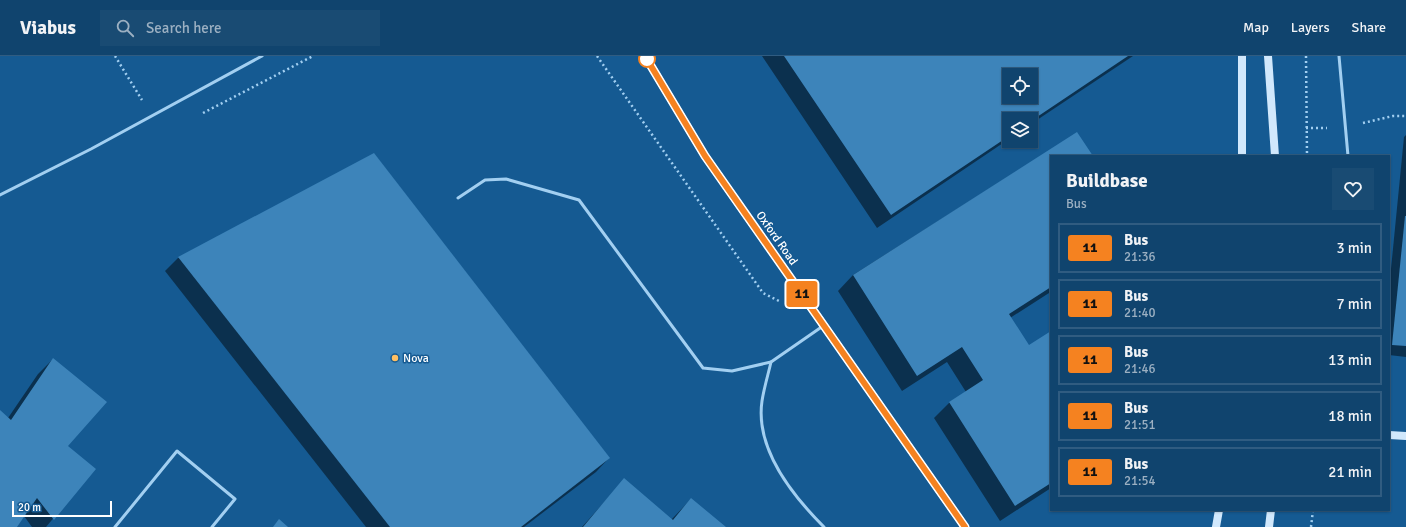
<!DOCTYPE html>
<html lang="en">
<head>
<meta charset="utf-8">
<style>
	:root { --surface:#10446e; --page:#194b73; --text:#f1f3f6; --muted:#9cb0c2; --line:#305c81 }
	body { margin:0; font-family:Signika,sans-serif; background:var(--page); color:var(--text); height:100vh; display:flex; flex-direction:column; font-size:15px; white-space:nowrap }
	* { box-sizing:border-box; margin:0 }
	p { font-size:13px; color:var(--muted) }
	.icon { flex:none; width:22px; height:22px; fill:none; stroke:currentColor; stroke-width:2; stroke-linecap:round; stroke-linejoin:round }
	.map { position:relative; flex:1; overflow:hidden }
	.drawer { position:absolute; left:1050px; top:99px; width:340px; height:356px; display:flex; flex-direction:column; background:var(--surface); border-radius:0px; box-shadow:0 1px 3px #0004,0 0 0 1px var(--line) }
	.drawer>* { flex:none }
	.badge { padding:0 8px; border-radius:3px; font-size:14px; line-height:26px }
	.tools { position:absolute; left:1002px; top:12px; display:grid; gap:8px }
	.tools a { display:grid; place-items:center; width:36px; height:36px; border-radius:0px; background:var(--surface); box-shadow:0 1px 3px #0004,0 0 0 1px var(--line); font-size:20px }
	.scale { position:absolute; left:12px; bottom:10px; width:100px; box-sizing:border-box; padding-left:4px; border:2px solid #fff; border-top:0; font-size:11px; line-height:14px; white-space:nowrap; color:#fff; -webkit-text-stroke:3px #155a92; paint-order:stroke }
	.map>.badge { position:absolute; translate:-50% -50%; box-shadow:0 0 0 2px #fff }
	.round { display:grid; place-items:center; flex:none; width:42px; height:42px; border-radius:0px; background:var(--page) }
	.headline { display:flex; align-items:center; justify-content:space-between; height:68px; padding:0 16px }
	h1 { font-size:19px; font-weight:700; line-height:30px }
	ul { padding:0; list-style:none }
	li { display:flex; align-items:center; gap:12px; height:50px; margin:0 8px 6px; padding:0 8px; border:2px solid var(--line); border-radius:0px }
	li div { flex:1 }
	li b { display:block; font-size:15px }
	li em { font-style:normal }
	li .badge { min-width:44px; font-weight:700; text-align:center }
	header { display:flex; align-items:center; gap:24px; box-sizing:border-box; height:56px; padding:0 20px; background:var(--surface); border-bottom:1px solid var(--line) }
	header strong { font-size:19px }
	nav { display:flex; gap:22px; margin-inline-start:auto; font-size:14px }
	.search { width:280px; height:36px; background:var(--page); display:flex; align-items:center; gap:10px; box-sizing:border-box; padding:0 14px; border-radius:0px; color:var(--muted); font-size:15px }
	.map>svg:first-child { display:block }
</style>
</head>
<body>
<header>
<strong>Viabus</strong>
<div class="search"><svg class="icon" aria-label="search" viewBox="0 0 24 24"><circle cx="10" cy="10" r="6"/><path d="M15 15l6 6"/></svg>Search here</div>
<nav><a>Map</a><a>Layers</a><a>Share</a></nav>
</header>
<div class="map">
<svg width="1406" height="471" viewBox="0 0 1406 471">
	<rect width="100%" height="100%" fill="#155a92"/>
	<g fill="#0007" fill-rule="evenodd">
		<path d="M 762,0 L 1133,0 L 1031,68 L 1031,63 L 1009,63 L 1009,83 L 877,172 ZM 1009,19 L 1031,19 L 1031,41 L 1009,41 Z"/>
		<polygon points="1077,77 1091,100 1051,100 1051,239 1049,237 1010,262 1028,291 1051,276 1051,432 1000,465 934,362 950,346 966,336 947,306 902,335 838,235 853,219"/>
		<polygon points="1406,79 1406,301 1389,299 1389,233 1404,81"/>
		<polygon points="374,98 609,402 596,416 524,471 366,471 165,215 178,202"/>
		<polygon points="53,303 67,390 94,414 46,471 32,471 24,460 16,471 0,471 0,356 8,362 38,318"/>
		<polygon points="624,424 671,464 691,443 724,471 582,471"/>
	</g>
	<g fill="#3d84ba" fill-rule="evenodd">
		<path d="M 784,0 L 1128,0 L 1031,65 L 1031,63 L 1009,63 L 1009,80 L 891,159 ZM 1009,19 L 1031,19 L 1031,41 L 1009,41 Z"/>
		<polygon points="1077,76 1093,100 1051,100 1051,231 1009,258 1029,289 1051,275 1051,427 1015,450 949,346 983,324 962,291 917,320 853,219"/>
		<polygon points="374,97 610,402 521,471 390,471 178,201"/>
		<polygon points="1405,160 1406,160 1406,290 1392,289"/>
		<polygon points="53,302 107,346 68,390 96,413 54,464 37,442 17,471 0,471 0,354 11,364"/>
		<polygon points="624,422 673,464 691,442 726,471 583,471"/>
		<polygon points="279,463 288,471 273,471"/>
	</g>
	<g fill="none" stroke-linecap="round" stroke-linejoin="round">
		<g stroke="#a2cff1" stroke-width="2.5" stroke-dasharray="2 3" stroke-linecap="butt">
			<polyline points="115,0 142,44"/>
			<polyline points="597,0 763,237 779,245"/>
			<polyline points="1306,0 1307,100"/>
			<polyline points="203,57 313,0"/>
			<polyline points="1363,67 1393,60 1406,60"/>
			<polyline points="1306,72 1327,72"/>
			<polyline points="1311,471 1313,454"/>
		</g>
		<g stroke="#a2cff1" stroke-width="3">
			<polyline points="1339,0 1348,100"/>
			<polyline points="0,139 91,93 262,0"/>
			<polyline points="458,142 485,124 506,123 579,144 703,312 732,315 771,306 823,270"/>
			<path d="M 771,306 C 768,319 764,332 762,345 C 755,392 793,440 824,471"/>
			<polyline points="115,471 177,395 235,443 212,471"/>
		</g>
		<g stroke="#d1e8fc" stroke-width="8">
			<polyline points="645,0 705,100 965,471"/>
			<polyline points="1242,0 1242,100"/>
			<polyline points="1268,0 1275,100"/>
			<polyline points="1389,379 1406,380"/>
			<polyline points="1216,471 1219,454"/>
			<polyline points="1269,471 1271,454"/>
		</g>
	</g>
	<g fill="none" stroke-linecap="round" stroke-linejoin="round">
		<defs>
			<polyline id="line" points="645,0 705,100 965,471"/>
		</defs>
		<use href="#line" stroke="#fff" stroke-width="9"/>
		<use href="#line" stroke="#f58220" stroke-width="6"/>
	</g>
	<circle fill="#fff" stroke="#f58220" stroke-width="2" cx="647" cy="3" r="8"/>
	<circle fill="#ffbf62" stroke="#155a92" stroke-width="1.5" cx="395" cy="302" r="4"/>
	<g text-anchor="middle" stroke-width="3" stroke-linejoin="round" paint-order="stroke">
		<g font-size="12" fill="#fff" stroke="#155a92">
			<text transform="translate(777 182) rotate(55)" y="4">Oxford Road</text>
		</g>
		<g font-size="12" fill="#fff" stroke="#155a92" text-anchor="start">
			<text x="403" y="306">Nova</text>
		</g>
	</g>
</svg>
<div class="tools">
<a><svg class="icon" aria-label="locate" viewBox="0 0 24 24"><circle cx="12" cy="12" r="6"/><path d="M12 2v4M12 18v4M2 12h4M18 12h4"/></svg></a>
<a><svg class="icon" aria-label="layers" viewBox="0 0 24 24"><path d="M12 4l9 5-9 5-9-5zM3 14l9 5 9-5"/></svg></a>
</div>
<div class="scale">20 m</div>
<b class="badge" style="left:802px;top:238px;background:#f58220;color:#111">11</b>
<section class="drawer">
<div class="headline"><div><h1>Buildbase</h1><p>Bus</p></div><a class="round"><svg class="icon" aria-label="heart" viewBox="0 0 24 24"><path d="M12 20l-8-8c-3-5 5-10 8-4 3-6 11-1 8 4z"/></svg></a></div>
<ul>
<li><span class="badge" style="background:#f58220;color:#111">11</span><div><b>Bus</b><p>21:36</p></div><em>3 min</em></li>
<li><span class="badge" style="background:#f58220;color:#111">11</span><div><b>Bus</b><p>21:40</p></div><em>7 min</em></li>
<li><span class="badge" style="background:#f58220;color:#111">11</span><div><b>Bus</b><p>21:46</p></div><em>13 min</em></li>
<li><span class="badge" style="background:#f58220;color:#111">11</span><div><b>Bus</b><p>21:51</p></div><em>18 min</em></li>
<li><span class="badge" style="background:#f58220;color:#111">11</span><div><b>Bus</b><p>21:54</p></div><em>21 min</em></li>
</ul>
</section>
</div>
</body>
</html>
